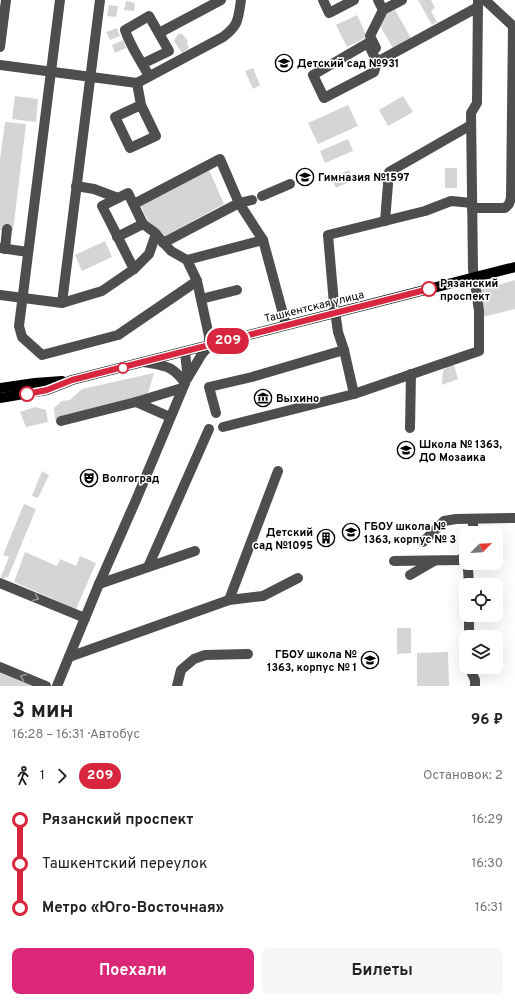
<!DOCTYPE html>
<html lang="ru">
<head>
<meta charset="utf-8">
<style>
	:root { --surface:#fff; --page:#f6f6f6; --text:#222; --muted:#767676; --accent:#db2777 }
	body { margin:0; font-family:Overpass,sans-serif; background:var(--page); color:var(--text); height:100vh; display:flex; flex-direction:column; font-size:15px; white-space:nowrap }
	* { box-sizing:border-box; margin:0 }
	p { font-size:13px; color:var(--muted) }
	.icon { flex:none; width:22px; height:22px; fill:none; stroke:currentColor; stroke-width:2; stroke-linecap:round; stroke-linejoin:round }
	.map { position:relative; height:686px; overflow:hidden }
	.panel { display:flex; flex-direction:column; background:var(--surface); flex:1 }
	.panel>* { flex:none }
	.badge { padding:0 8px; border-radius:13px; font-size:14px; line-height:26px }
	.needle { width:26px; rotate:66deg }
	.tools { position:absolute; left:459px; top:526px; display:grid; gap:8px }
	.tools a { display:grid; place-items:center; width:44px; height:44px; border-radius:8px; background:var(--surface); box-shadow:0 4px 16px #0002; font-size:20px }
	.map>.badge { position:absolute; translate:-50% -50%; box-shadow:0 0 0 2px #fff }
	.legs { display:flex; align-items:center; gap:6px; height:44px; padding:0 12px; font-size:13px }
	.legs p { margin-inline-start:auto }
	.summary { display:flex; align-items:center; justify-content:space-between; height:68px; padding:0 12px }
	h1 { font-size:22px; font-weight:700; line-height:30px }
	.cta { display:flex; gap:8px; margin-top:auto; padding:8px 12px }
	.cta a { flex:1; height:46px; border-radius:8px; background:var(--accent); color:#fff; font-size:16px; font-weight:700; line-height:46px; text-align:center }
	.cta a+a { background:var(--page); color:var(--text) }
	ul { padding:0 12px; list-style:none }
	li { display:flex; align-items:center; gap:14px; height:44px; font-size:15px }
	li i { display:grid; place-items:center; width:6px; height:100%; margin:0 5px; background:currentColor }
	li i::after { content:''; width:10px; height:10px; margin:-5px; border:3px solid; border-radius:50%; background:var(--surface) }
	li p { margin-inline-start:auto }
	li:first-child i { background:linear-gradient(#0000 50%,currentColor 0) }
	li:last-child i { background:linear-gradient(currentColor 50%,#0000 0) }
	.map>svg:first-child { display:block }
</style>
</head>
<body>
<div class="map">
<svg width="515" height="686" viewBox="0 0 515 686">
	<rect width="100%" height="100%" fill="#fff"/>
	<g fill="#d5d5d5">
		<polygon points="418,0 431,0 435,8 431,11 437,22 432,25"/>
		<polygon points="126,1 135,3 134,11 124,10"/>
		<polygon points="109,5 118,6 116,17 107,16"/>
		<polygon points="395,10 411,38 393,48 379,24 379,19"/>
		<polygon points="357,15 367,37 347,47 336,25"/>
		<polygon points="117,28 120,36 110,40 106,32"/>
		<polygon points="178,34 182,34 188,41 187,43 189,48 182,53 174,41"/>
		<polygon points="123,40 126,48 115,53 112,45"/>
		<polygon points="253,68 260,85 253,89 245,71"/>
		<polygon points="15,96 38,99 36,122 12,119"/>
		<polygon points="403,96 413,112 388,126 379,110"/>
		<polygon points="348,105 358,126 318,144 308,123"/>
		<polygon points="5,122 26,124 13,231 0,230 0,160"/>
		<polygon points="348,139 353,151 325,163 320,151"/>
		<rect x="445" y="168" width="12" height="20"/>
		<polygon points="209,170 224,204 165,236 148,221 141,206"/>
		<polygon points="349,170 353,180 336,188 331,178"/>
		<polygon points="105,241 112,257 82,271 75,255"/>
		<polygon points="515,280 515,309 479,318 475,291"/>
		<polygon points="453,361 458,379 442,385 443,371"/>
		<polygon points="154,373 148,393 115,405 55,420 54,408 62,401 70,400 82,389"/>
		<polygon points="35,407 46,410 48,422 26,427 20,412"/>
		<polygon points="42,471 49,475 38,498 32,496"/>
		<polygon points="24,504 36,509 8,577 0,579 9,557 3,555"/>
		<polygon points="25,552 57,566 60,559 76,566 80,556 96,563 76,609 14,582"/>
		<polygon points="397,628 411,628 411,653 397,654"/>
		<polygon points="448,652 449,686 417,686 417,653"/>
		<polygon points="0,673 33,686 0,686"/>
	</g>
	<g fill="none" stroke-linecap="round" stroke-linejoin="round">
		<g stroke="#4e4e4e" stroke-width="10">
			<polyline points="60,0 19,326 22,337 42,355 118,335 197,281"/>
			<polyline points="323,0 329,13 354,0"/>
			<polyline points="378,0 383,10 402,0"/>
			<polyline points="485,0 513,26"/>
			<polyline points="159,33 221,0"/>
			<polyline points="0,47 6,0"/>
			<polyline points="376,48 370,36 383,10"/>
			<polyline points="377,62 368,43 313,75 324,98 374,72 377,62 478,7"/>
			<path d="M 142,64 L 169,51 L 149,16 L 125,30 C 130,46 141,61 149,76"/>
			<path d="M 0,65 L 137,83 L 223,37 C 239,25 238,19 241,0"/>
			<polyline points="137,83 141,105 156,136 130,148 115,117 141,105"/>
			<polyline points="76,186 94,189 118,198"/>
			<polyline points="262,196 290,184"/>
			<polyline points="134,204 220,159 239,203 263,240 187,260"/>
			<polyline points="472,208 505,208 509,204 511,198 513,26 515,26"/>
			<polyline points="385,221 389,172 471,125"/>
			<polyline points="143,224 154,232 171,251 187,260 197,281 209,336 209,346 202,354 187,379"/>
			<path d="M 117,237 L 143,224 L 128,193 L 102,206 C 113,227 123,248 134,269"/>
			<polyline points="263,240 286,325"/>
			<polyline points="163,243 239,203 252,200"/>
			<polyline points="0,248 28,252"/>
			<polyline points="5,249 7,229"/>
			<polyline points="0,295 62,303 102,291 134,269 149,254 156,234"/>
			<polyline points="201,299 237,290"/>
			<polyline points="62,303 100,0"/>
			<path d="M 144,362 C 165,366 172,365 185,383"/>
			<polyline points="354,394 344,350 338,332 334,304 328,235 425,211 451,201 472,203"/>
			<polyline points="136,402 170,417"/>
			<polyline points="216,413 209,387 252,377 344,350"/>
			<polyline points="61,421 136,402 182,388"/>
			<polyline points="223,427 354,394 479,351 479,311 473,269 471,113 477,103 478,0"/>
			<polyline points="410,428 411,374"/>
			<polyline points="473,519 473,533"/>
			<polyline points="423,542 444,521 456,519 515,518"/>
			<polyline points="394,561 460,560 466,554"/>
			<polyline points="467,563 468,569 469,585"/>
			<polyline points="148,567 209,429"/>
			<polyline points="410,575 434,561"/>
			<polyline points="0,583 85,618"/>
			<polyline points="99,584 195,551"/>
			<polyline points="229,600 263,596 298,578"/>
			<polyline points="469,615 469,637"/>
			<polyline points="69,657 229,600 278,471"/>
			<polyline points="0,667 46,686"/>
			<polyline points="469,667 475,680 475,686"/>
			<polyline points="57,686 99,584 136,500 185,383 187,371 185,352"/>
			<polyline points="177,686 181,670 194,659 205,655 248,654"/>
		</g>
		<g stroke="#000" stroke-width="10">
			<polyline points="0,388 35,383 62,381"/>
			<polyline points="0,398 47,390 72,380 515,267"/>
		</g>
	</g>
	<defs><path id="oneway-chevron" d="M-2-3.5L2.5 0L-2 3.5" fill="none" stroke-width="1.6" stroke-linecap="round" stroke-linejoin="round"/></defs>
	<g stroke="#959595">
		<use href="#oneway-chevron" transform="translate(36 598) rotate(23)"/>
		<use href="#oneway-chevron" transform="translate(23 677) rotate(-158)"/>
	</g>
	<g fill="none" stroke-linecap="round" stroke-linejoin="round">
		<defs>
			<polyline id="line-1" points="27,394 47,390 72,380 429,289"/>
		</defs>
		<use href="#line-1" stroke="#fff" stroke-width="9"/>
		<use href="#line-1" stroke="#d7263d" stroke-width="6"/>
	</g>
	<defs>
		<symbol id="school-ring" viewBox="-11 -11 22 22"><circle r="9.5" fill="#fff" stroke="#000" stroke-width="1.5"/><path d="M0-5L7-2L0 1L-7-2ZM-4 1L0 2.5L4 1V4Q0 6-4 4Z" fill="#000"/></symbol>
		<symbol id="museum-ring" viewBox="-11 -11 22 22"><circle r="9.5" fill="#fff" stroke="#000" stroke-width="1.5"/><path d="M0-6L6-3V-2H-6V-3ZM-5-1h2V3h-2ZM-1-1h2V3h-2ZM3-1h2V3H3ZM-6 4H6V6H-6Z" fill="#000"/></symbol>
		<symbol id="theatre-ring" viewBox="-11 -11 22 22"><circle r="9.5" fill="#fff" stroke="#000" stroke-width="1.5"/><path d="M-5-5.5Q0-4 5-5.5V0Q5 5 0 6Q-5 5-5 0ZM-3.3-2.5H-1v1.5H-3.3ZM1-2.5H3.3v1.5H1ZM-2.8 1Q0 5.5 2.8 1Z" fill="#000"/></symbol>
		<symbol id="building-ring" viewBox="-11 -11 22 22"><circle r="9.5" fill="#fff" stroke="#000" stroke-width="1.5"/><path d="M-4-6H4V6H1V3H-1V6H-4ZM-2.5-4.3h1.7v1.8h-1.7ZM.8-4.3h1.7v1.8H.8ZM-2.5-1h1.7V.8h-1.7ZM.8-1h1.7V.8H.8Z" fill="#000"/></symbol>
	</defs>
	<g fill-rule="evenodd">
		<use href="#school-ring" x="274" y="53" width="20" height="20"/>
		<use href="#school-ring" x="295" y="167" width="20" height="20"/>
		<use href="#museum-ring" x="253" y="388" width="20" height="20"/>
		<use href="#school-ring" x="396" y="440" width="20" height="20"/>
		<use href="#theatre-ring" x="79" y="468" width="20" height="20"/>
		<use href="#school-ring" x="341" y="522" width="20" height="20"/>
		<use href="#building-ring" x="316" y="528" width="20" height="20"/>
		<use href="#school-ring" x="360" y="650" width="20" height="20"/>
	</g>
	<g fill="#fff" stroke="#d7263d" stroke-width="2">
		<circle cx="429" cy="289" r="7"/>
		<circle cx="123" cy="368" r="5"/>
		<circle cx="27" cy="394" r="7"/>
	</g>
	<g text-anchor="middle" stroke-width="3" stroke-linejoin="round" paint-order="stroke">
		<g font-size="11" font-weight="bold" fill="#000" stroke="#fff" text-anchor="start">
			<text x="297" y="67">Детский сад №931</text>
			<text x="318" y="181">Гимназия №1597</text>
			<text x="276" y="402">Выхино</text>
			<text x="419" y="448">Школа № 1363,<tspan x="419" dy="13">ДО Мозаика</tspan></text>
			<text x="102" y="482">Волгоград</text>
			<text x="364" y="530">ГБОУ школа №<tspan x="364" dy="13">1363, корпус № 3</tspan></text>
			<text x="313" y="536" text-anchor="end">Детский<tspan x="313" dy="13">сад №1095</tspan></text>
			<text x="357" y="658" text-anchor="end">ГБОУ школа №<tspan x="357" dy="13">1363, корпус № 1</tspan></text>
		</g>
		<g font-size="11" font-weight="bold" fill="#000" stroke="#fff" text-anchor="start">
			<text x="440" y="287">Рязанский<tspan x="440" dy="13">проспект</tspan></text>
		</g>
		<g font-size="11" fill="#000" stroke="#fff">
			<text transform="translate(314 306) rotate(-14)" y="4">Ташкентская улица</text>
		</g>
	</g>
</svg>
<div class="tools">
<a><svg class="needle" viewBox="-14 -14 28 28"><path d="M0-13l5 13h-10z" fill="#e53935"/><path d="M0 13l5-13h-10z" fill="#767676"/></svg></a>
<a><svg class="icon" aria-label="locate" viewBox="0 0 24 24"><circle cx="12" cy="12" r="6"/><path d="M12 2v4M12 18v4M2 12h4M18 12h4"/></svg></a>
<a><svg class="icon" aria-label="layers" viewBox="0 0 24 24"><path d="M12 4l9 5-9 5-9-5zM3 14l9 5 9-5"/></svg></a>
</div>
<b class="badge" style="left:228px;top:341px;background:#d7263d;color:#fff">209</b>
</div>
<section class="panel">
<div class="summary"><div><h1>3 мин</h1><p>16:28 – 16:31 · Автобус</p></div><b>96 ₽</b></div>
<div class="legs"><svg class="icon" aria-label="walk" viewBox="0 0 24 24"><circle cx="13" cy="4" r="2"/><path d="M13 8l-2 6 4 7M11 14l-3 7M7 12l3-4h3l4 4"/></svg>1<svg class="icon" aria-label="forward" viewBox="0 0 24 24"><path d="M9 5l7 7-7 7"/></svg><b class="badge" style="background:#d7263d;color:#fff">209</b><p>Остановок: 2</p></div>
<ul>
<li><i style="color:#d7263d"></i><b>Рязанский проспект</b><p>16:29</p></li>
<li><i style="color:#d7263d"></i><span>Ташкентский переулок</span><p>16:30</p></li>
<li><i style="color:#d7263d"></i><b>Метро «Юго-Восточная»</b><p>16:31</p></li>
</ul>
<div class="cta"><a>Поехали</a><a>Билеты</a></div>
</section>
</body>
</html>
